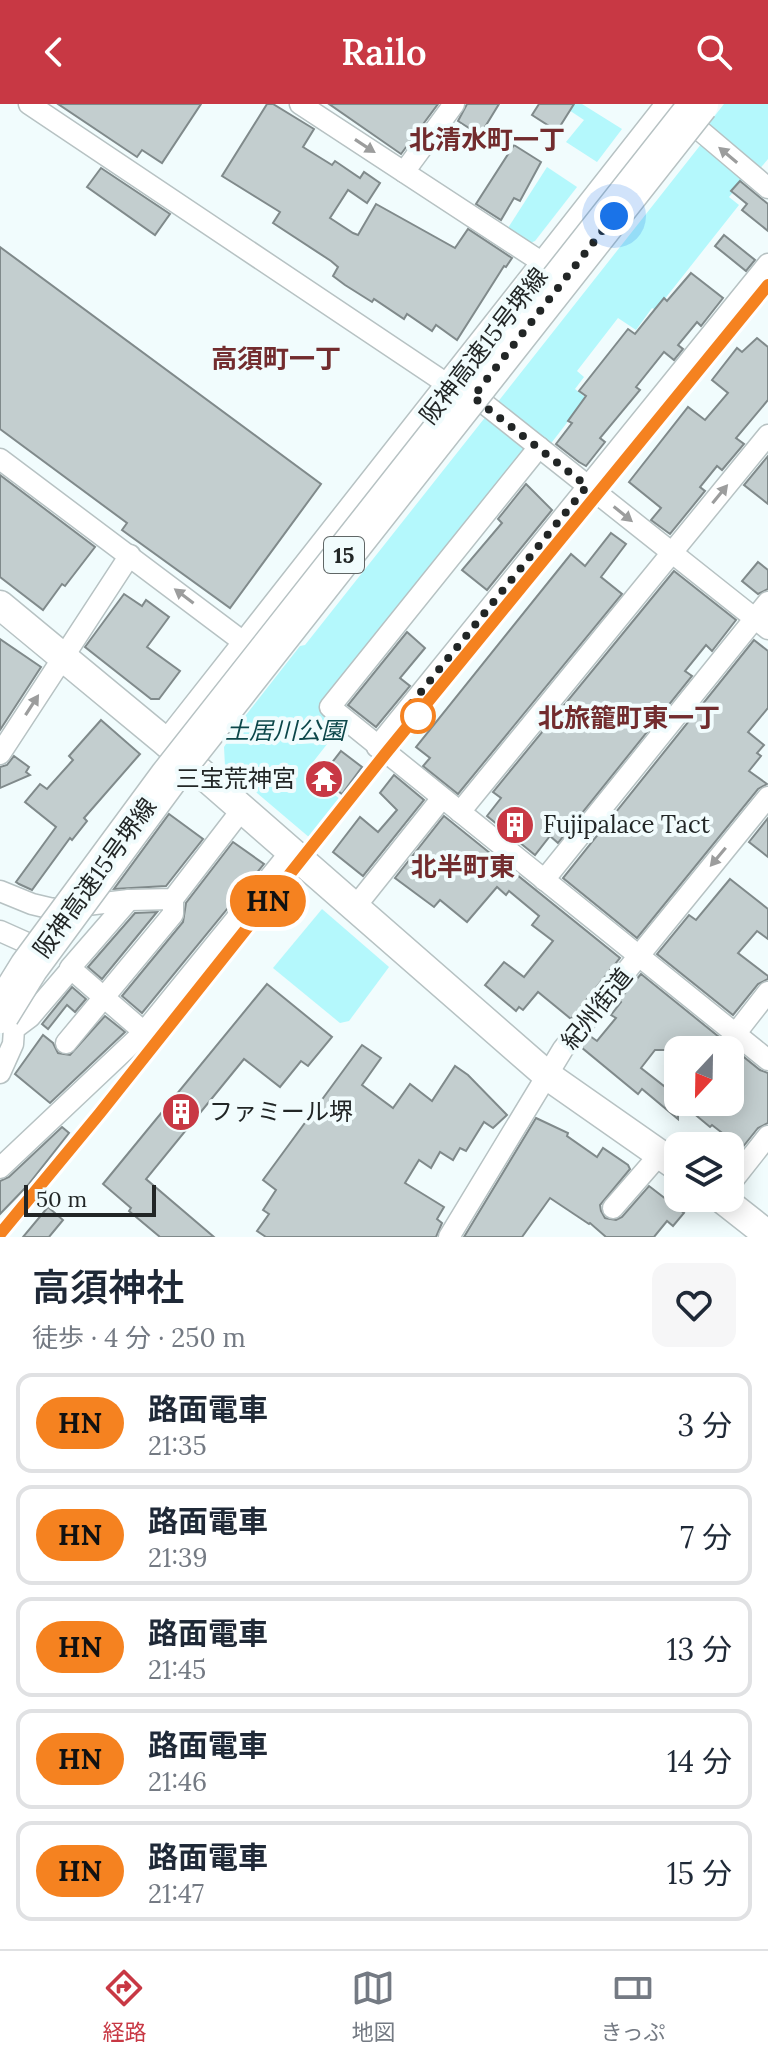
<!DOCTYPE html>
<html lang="ja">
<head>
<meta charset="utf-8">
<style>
	:root { --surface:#fff; --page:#f6f6f7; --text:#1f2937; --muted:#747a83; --line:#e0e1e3; --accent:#c83844 }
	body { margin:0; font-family:Lora,"Noto Sans JP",serif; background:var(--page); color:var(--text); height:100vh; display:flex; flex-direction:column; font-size:30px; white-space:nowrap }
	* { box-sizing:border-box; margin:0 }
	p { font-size:26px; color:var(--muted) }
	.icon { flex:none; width:44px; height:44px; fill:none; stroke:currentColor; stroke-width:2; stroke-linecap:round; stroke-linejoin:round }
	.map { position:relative; height:1133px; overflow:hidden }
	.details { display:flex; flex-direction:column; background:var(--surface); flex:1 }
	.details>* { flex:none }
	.badge { padding:0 16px; border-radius:26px; font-size:28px; line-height:52px }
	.needle { width:52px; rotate:202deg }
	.buttons { position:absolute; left:664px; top:932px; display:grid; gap:16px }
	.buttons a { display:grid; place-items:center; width:80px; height:80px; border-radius:16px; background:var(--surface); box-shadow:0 4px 20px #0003; font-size:40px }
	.scale { position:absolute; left:24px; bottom:20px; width:132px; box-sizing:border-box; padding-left:8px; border:4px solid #222626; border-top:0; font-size:22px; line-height:28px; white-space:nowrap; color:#222626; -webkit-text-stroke:6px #f1fcfd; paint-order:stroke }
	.you { position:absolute; width:40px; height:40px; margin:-20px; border:6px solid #fff; border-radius:50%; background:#1a73e8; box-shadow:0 0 0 12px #1a73e833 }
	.map>.badge { position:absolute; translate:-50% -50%; box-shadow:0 0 0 4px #fff }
	.round { display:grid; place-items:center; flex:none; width:84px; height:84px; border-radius:16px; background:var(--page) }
	.summary { display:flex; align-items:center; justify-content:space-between; height:136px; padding:0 32px }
	h1 { font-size:38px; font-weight:600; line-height:60px }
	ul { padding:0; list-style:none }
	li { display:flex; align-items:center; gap:24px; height:100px; margin:0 16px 12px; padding:0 16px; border:4px solid var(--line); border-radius:16px }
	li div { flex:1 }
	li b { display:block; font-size:30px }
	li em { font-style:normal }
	li .badge { min-width:88px; font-weight:700; text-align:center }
	header { display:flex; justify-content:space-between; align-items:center; height:104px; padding:0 32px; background:var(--accent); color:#fff; font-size:36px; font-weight:600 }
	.tab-bar { display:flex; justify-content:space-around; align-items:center; height:112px; border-top:2px solid var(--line); background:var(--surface); font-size:22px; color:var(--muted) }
	.tab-bar a { display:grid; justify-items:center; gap:4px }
	.tab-bar .active { color:var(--accent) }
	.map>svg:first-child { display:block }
</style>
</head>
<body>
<header><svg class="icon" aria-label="back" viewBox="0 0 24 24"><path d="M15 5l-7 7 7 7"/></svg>Railo<svg class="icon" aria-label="search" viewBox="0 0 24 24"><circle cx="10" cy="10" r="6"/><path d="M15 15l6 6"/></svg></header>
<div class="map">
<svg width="768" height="1133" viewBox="0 0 768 1133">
	<rect width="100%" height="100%" fill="#f1fcfd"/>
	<g fill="#b4f8fc">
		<polygon points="560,0 582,0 622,25 597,58 566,38 584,16"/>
		<polygon points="724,0 768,0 768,55 758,67 706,23"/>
		<polygon points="702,39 744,75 729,93 739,101 656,206 652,204 636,226 618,214 577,267 584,273 575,285 586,294 549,342 497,299"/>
		<polygon points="547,63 577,83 535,137 530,139 508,124"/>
		<polygon points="487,311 528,344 322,603 342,621 306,667 341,696 310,734 225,662 224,643 242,616 300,542 305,541"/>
		<polygon points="322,805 389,863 349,917 340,919 273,864"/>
	</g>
	<g fill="#c3cecf" stroke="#808a8b" stroke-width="2">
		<polygon points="58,0 201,0 162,59 142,46 137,53"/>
		<polygon points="267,0 273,0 314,25 303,43 332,61 335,57 360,74 364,68 380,79 367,99 348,86 330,114 353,129 358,131 376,100 455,144 468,125 512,154 506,163 504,162 457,236 436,221 432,227 407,210 404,215 374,195 372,198 345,181 333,172 338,163 331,157 273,119 280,108 222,72"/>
		<polygon points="329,0 438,0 401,50"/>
		<polygon points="467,0 499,0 480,31 458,17"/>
		<polygon points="539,0 574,0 557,27 532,11"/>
		<polygon points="514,41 541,58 520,97 514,94 501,116 476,100"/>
		<polygon points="101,64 170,110 155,131 87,83"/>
		<polygon points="740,77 768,100 768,127 742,106 747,100 731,87"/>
		<polygon points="724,131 755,156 746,167 715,142"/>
		<polygon points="0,143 321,380 230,504 122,426 127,419 0,325"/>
		<polygon points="691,169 723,194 701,222 697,218 678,241 683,245 674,256 664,248 636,283 640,286 600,334 605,338 586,362 579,358 556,340 572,319 568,317 586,292 579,287 628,225 635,230 664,194 667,197"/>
		<polygon points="757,234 768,243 768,296 736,334 744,340 722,366 717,362 700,383 705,387 670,430 651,416 661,404 629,378 688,303 705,316 728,289 712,276 737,244 742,248"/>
		<polygon points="768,352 768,400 744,381"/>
		<polygon points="0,371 95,443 65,482 62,480 43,506 0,473"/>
		<polygon points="526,380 552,406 487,486 462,466 502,419 498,415"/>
		<polygon points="611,429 626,440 601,473 622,490 458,690 423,662 430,654 416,643 571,450 585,462"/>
		<polygon points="758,458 768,466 768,485 758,490 742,477"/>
		<polygon points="674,467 736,516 712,547 706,541 685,567 692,572 558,739 550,732 535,751 487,712 501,694 493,688"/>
		<polygon points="124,490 142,502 146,496 169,513 147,543 180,567 159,595 151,595 85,543"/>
		<polygon points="407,528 425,544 400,574 410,582 376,623 348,601"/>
		<polygon points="0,535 41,563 0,626"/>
		<polygon points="754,536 768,547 768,604 748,628 764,641 757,649 761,652 749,667 767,680 758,685 637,834 563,774"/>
		<polygon points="101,616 140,650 84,714 87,717 72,736 70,734 32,786 19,780 16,778 56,723 25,698 40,680 47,685 73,656 69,652"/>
		<polygon points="341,647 362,663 342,690 320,674"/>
		<polygon points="14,652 29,663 26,668 30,671 0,684 0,663 7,661"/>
		<polygon points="394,671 424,696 363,772 333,748 360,713 378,728 397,706 380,689"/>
		<polygon points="169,710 203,735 166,782 114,785"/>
		<polygon points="444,712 620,854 571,915 538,888 523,906 519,903 516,907 485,881 504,858 524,873 553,837 532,821 539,812 509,787 506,791 497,783 467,818 440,796 434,803 395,774"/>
		<polygon points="768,714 768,753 749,738"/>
		<polygon points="233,738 264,760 142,909 122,892 183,818 186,799"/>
		<polygon points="730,775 768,805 768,835 757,827 738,849 768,872 768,875 758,880 733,911 657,850 689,811 696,816"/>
		<polygon points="157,808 102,875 88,863 135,809"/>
		<polygon points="641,870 760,966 768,969 768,1019 758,1024 730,1059 730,1035 712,1021 710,1023 680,998 730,998 730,946 655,946 641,964 664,982 678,965 678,1015 642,985 638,990 581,943 590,932 597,937 616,914 611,911 621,898 619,896"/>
		<polygon points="267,880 332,933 308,962 301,957 280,983 244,955 146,1075 214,1133 160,1133 129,1107 131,1104 103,1080"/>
		<polygon points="72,883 86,895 75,908 67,901 48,925 42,920"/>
		<polygon points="105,912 125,928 50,999 15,970 43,931 53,939 58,949 70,951"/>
		<polygon points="362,941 381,954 362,981 393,1004 410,980 432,997 455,962 468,971 507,1011 493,1024 484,1018 466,1047 460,1044 453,1056 440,1048 431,1064 419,1056 405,1079 444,1103 437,1115 442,1119 436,1133 266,1133 257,1127 269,1110 263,1106 276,1086 263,1076"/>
		<polygon points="536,1014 568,1029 567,1032 597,1053 603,1044 628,1061 630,1065 600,1101 601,1107 605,1114 616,1116 622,1113 649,1082 684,1109 673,1122 667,1117 654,1133 606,1133 590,1119 589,1120 550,1094 522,1133 464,1133"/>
		<polygon points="62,1023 69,1029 28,1081 0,1110 0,1077 9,1073"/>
		<polygon points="48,1103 63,1116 49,1133 23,1133"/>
	</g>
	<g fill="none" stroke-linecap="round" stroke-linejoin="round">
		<defs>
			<g id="street">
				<polyline points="29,0 450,282 486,301 768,525"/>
				<polyline points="300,0 546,161"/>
				<polyline points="683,12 768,84"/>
				<polyline points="404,68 454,0"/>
				<polyline points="539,343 330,603 768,956"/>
				<polyline points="0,355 246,540"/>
				<polyline points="377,643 768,160"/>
				<polyline points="0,650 130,451"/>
				<polyline points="460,708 768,331"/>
				<polyline points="544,776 768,498"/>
				<polyline points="0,787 32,800 53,805 129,796 173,795 243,704"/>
				<polyline points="129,796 70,864 144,928"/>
				<polyline points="355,803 442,694"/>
				<polyline points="0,827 47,848"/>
				<polyline points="736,929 768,888"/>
				<polyline points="66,939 173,810 173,795"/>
				<polyline points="0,969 13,940 14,925 30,913 71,865"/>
				<polyline points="0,1064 144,928 292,746"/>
				<polyline points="730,1080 768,1032"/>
				<polyline points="613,1104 660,1050"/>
				<polyline points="449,1133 563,945 768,693"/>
			</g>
			<g id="secondary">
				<polyline points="0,501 168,640 548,972 678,1063"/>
				<polyline points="168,640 671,0"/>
				<polyline points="721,1094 768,1131"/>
			</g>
		</defs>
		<use href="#street" stroke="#b7c2c3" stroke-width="23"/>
		<use href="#secondary" stroke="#b7c2c3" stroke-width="31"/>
		<use href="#street" stroke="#fff" stroke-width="20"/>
		<use href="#secondary" stroke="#fff" stroke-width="28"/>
		<polyline stroke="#737a7a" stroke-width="2" points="0,1130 100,1009 386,649 768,181"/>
		<defs>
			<polyline id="highway-bridge" points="0,910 29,863 169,673 699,0"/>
		</defs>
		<use href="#highway-bridge" stroke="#b7c2c3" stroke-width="41" stroke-linecap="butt"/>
		<use href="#highway-bridge" stroke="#fff" stroke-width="38"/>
	</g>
	<defs><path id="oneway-solid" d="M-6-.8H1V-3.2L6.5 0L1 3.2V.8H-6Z" transform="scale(2)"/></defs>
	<g fill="#9c9d9d">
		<use href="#oneway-solid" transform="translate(365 42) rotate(33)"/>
		<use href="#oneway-solid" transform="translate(728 51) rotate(-140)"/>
		<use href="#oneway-solid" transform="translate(720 390) rotate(-51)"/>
		<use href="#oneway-solid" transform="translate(623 410) rotate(39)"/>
		<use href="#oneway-solid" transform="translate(184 492) rotate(-143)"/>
		<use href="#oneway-solid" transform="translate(32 601) rotate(-57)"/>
		<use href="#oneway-solid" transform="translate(718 753) rotate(130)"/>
	</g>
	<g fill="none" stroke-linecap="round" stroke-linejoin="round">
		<defs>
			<polyline id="line" points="0,1130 100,1009 386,649 768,181"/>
		</defs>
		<use href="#line" stroke="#fff" stroke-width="18"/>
		<use href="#line" stroke="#f58220" stroke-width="12"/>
		<polyline stroke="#222626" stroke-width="8" stroke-dasharray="0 14.4" points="418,612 412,599 587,382 473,293 614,112"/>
	</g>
	<defs>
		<symbol id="temple-disc" viewBox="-11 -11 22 22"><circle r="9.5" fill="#c83844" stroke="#f1fcfd"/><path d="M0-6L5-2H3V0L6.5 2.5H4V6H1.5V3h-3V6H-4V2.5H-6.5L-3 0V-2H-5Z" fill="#fff"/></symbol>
		<symbol id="building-disc" viewBox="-11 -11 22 22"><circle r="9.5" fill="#c83844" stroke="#f1fcfd"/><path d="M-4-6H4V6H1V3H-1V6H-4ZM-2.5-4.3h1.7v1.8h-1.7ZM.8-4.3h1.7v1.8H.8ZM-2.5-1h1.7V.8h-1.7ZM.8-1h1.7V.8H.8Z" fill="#fff"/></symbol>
	</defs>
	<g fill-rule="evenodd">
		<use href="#temple-disc" x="302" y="653" width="44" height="44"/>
		<use href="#building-disc" x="493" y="699" width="44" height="44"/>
		<use href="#building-disc" x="159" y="986" width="44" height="44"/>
	</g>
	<circle fill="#fff" stroke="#f58220" stroke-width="4" cx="418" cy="612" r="16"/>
	<g text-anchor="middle" stroke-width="8" stroke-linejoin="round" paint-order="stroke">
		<rect fill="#f1fcfd" stroke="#606666" stroke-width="2" x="324" y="433" width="40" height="36" rx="6"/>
		<g font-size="22" font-weight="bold" fill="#222626">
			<text x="344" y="459">15</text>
		</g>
		<g font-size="24" fill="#222626" stroke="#f1fcfd">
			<text transform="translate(484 242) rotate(-52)" y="8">阪神高速15号堺線</text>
			<text transform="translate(95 774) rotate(-54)" y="8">阪神高速15号堺線</text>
			<text transform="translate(597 905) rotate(-51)" y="8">紀州街道</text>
		</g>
		<g font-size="24" font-style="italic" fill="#0c474a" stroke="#f1fcfd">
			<text x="285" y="635">土居川公園</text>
		</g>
		<g font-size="24" fill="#222626" stroke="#f1fcfd" text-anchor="start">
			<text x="296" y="683" text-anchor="end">三宝荒神宮</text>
			<text x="543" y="729">Fujipalace Tact</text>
			<text x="209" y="1016">ファミール堺</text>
		</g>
		<g font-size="26" font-weight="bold" fill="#722c2e" stroke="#f1fcfd">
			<text x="487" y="45">北清水町一丁</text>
			<text x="276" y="264">高須町一丁</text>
			<text x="629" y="623">北旅籠町東一丁</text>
			<text x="463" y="772">北半町東</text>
		</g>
	</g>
</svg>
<div class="buttons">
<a><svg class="needle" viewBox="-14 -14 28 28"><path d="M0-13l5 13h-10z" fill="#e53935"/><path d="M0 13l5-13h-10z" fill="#747a83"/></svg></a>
<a><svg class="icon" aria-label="layers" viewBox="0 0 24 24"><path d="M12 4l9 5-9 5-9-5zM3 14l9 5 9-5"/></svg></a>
</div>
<div class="scale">50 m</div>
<div class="you" style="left:614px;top:112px"></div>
<b class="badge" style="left:268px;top:797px;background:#f58220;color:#111">HN</b>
</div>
<section class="details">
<div class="summary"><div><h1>高須神社</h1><p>徒歩 · 4 分 · 250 m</p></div><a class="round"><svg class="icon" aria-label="heart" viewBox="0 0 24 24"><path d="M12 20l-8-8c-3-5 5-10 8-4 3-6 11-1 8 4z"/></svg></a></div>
<ul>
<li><span class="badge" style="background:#f58220;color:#111">HN</span><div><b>路面電車</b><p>21:35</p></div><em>3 分</em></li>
<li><span class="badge" style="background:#f58220;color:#111">HN</span><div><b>路面電車</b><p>21:39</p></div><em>7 分</em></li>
<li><span class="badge" style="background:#f58220;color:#111">HN</span><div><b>路面電車</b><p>21:45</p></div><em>13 分</em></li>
<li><span class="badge" style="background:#f58220;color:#111">HN</span><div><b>路面電車</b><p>21:46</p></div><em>14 分</em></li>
<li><span class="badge" style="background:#f58220;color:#111">HN</span><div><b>路面電車</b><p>21:47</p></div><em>15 分</em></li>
</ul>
</section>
<nav class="tab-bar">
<a class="active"><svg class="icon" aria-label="directions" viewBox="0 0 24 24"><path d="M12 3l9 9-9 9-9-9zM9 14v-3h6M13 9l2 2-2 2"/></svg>経路</a>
<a><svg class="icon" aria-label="map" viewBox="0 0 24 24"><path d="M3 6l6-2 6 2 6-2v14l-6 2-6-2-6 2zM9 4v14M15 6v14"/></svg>地図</a>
<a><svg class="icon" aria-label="tickets" viewBox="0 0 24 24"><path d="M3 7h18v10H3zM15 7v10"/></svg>きっぷ</a>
</nav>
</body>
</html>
